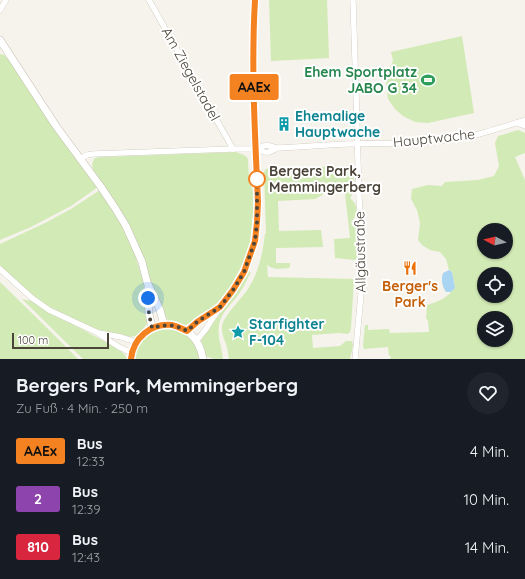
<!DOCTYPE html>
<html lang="de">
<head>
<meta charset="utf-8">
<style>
	:root { --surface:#171b24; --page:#20242c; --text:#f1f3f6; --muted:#9ea1a6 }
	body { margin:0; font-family:Quicksand,sans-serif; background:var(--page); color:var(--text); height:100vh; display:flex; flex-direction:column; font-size:15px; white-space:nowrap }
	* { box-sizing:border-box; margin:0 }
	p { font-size:13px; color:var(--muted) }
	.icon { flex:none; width:22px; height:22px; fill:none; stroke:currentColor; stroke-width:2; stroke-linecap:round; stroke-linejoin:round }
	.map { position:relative; height:359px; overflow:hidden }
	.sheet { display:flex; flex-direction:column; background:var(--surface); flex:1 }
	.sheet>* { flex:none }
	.badge { padding:0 8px; border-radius:3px; font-size:14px; line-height:26px }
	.needle { width:26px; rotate:277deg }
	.controls { position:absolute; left:477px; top:223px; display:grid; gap:8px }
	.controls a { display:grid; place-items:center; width:36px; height:36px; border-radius:50%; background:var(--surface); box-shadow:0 1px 3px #0004; font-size:20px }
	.scale { position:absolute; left:12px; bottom:10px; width:97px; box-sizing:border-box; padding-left:4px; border:2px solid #4b4439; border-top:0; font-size:11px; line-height:14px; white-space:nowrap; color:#4b4439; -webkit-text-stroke:3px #fff; paint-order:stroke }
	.you { position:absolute; width:20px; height:20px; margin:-10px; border:3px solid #fff; border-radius:50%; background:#1a73e8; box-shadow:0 0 0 6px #1a73e833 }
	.map>.badge { position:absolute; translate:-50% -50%; box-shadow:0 0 0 2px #fff }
	.round { display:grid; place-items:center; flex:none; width:42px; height:42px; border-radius:21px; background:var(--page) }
	.overview { display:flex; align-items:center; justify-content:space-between; height:68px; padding:0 16px }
	h1 { font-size:19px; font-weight:700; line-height:30px }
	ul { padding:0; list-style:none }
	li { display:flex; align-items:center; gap:12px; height:48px; padding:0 16px }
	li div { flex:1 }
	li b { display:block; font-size:15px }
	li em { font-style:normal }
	li .badge { min-width:44px; font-weight:700; text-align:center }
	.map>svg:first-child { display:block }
</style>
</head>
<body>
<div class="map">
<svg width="525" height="359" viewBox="0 0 525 359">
	<rect width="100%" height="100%" fill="#f6f3ec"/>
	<g fill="#d2eab5" fill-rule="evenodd">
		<polygon points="269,0 327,0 329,58 271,61"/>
		<polygon points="462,36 474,113 428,123 415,122 403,116 395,109 388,99 386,86 387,74 393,61 391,52"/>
		<polygon points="0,54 4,55 9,60 98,187 71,206 31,227 0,240"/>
		<path d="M 518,130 L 525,133 L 525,153 L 515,157 L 525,180 L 525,359 L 390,359 L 391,356 L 389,356 L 388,347 L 364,349 L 363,346 L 365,325 L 368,325 L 368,330 L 389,329 L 390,333 L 429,332 L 428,321 L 426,318 L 427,305 C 440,301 445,299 455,288 L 452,272 L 449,270 L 446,259 L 440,252 L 430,250 L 422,245 L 418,240 L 420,223 L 417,210 L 411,199 L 412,189 L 428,185 L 442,186 L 445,182 L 478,180 L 494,176 L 499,166 L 495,143 L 498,136 ZM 484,230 L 506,230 L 506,252 L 484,252 ZM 484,274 L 506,274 L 506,296 L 484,296 ZM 484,318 L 506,318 L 506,340 L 484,340 Z"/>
		<path d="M 236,152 L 244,155 L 247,157 L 248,160 L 249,181 L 252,188 L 253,192 L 253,213 L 250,243 L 247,255 L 231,286 L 222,299 L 211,308 L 201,317 L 188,324 L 184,326 L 178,323 L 169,322 L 163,312 L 134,242 L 94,173 C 92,167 91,164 95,158 L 100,157 Z"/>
		<path d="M 350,166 C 355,174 356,191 350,198 C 359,205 358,215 351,222 L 352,226 L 356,226 L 359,232 L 360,243 L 358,248 L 357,258 L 355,260 L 335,258 L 334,239 L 350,238 L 345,193 L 324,194 L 315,199 L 278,201 L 279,231 L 321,230 L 323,247 L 276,248 L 276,263 L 290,263 L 290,266 L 289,268 C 281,269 273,270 267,265 L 268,277 L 354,279 L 351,328 L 350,332 L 348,334 L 339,333 L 312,335 L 313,348 L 340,346 L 346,341 L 352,341 L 353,346 L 350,359 L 229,359 C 228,355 228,351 227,347 C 225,340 221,334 222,326 C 223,317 242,298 248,289 C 259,272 263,252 265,233 L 266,233 L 264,172 L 266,169 L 269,168 Z"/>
		<path d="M 100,190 L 120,222 L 135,255 L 143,281 L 146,294 L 147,323 C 145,328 140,334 135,336 C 118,341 63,316 49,307 C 31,295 15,281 0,265 L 0,244 L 45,223 L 71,209 Z"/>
		<path d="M 248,272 L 251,272 C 247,279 244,287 239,294 C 232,304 221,312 219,325 C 217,336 222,348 223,359 L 214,359 L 205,356 L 201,342 L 202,337 L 232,298 Z"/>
		<polygon points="0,282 46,327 78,359 0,359"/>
		<polygon points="22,299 35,302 67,321 118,349 126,356 127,359 83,359"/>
		<path d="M 162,329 C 182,328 196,339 199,359 L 134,359 C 138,342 144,333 162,329 Z"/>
	</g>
	<path fill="#a9d4f2" d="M 449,270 L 452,272 L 455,288 L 451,292 L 446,292 C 442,286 441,280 443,273 Z"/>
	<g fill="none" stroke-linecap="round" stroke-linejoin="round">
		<defs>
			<g id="minor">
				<polyline points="149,0 233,149"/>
				<polyline points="353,0 356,92 359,198 361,226 362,283 355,359"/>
				<polyline points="0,10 6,0"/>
				<polyline points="517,123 525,126"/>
				<path d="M 256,149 C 266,153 268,154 277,148"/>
				<path d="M 80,159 L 87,155 L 93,154 L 233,149 L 256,149 L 266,145 L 277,148 C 300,147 324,145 347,144 C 387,143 427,144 466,137 C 486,133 506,126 525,120"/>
				<polyline points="0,269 32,298 49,310 96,332 119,347 132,353"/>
				<polyline points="187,331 197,322 218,308"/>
				<polyline points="99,333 121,337 136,342"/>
				<polyline points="197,340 206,329 220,307 233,290 244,272 255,241 257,222 257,201 253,60 255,0"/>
			</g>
			<g id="tertiary">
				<polyline points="0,40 56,126 101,187 115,208 126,226 142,262 147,282 160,310 164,325"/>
				<polyline points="148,287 149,314 152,328"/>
				<path d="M 131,359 C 136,314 196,313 203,359"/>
			</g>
		</defs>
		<use href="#minor" stroke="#c2bbae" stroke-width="6"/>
		<use href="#tertiary" stroke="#c2bbae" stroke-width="8"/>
		<use href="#minor" stroke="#fff" stroke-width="5.5"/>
		<use href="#tertiary" stroke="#fff" stroke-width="7"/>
	</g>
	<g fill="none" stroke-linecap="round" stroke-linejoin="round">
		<defs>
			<path id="line" d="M 131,359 C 133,338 151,323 172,325 C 178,326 182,329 187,331 L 197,322 L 220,307 L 233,290 L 244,272 L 255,241 L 257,222 L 258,202 C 255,135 251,67 255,0"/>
		</defs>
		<use href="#line" stroke="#fff" stroke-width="9"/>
		<use href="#line" stroke="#f58220" stroke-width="6"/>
		<path stroke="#4b4439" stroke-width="4" stroke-dasharray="0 7.2" d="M 148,298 L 149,314 L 152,328 C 166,324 174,324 187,331 L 197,322 L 220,307 L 233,290 L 244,272 L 255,241 L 257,222 L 257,178 L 257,179"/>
	</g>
	<defs>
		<symbol id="stadium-bare" viewBox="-9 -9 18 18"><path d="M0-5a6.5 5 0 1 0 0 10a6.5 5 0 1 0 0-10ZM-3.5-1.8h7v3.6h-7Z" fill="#2e9e5b" stroke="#fff" stroke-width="2.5" paint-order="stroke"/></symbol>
		<symbol id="building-bare" viewBox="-9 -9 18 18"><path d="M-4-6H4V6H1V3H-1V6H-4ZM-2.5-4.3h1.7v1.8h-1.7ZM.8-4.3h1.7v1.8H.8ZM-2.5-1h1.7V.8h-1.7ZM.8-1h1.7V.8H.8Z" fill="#0f9aa8" stroke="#fff" stroke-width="2.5" paint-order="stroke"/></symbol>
		<symbol id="restaurant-bare" viewBox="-9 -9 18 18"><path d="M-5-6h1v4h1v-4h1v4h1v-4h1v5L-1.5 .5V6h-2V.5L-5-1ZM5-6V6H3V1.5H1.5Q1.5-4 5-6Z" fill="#e8710a" stroke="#fff" stroke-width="2.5" paint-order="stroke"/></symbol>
		<symbol id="sight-bare" viewBox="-9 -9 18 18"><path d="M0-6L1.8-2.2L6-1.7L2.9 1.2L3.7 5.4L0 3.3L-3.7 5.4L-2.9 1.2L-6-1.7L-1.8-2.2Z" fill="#0f9aa8" stroke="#fff" stroke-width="2.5" paint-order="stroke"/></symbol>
	</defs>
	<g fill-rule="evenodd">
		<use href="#stadium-bare" x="418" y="70" width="20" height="20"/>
		<use href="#building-bare" x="274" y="114" width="20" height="20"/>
		<use href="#restaurant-bare" x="400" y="258" width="20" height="20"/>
		<use href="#sight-bare" x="228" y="322" width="20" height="20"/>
	</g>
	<circle fill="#fff" stroke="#f58220" stroke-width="2" cx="257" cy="179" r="8"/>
	<g text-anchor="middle" stroke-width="4" stroke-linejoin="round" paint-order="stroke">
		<g font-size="14" font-weight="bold" fill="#27864d" stroke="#fff" text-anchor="end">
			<text x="417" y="77">Ehem Sportplatz<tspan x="417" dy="16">JABO G 34</tspan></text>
		</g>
		<g font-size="14" fill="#4b4439" stroke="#fff">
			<text transform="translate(191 74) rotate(61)" y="5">Am Ziegelstadel</text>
			<text transform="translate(434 138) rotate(-6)" y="5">Hauptwache</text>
			<text transform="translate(360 252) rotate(-91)" y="5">Allgäustraße</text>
		</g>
		<g font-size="14" font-weight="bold" fill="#0d838f" stroke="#fff" text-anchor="start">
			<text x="295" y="121">Ehemalige<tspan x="295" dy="16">Hauptwache</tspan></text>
			<text x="249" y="329">Starfighter<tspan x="249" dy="16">F-104</tspan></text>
		</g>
		<g font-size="14" font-weight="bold" fill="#4b4439" stroke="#fff" text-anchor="start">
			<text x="269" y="176">Bergers Park,<tspan x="269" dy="16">Memmingerberg</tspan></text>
		</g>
		<g font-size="14" font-weight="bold" fill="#c56008" stroke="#fff">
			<text x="410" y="291">Berger's<tspan x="410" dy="16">Park</tspan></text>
		</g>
	</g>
</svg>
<div class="controls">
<a><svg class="needle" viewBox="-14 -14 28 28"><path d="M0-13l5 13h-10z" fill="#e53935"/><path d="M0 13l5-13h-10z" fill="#9ea1a6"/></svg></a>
<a><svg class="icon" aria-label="locate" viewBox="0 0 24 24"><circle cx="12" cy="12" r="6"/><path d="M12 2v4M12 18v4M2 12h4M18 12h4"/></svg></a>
<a><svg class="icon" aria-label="layers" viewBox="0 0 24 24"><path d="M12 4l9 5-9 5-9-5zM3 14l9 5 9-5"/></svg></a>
</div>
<div class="scale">100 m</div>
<div class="you" style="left:148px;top:298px"></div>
<b class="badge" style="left:254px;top:87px;background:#f58220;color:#111">AAEx</b>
</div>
<section class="sheet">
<div class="overview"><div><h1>Bergers Park, Memmingerberg</h1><p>Zu Fuß · 4 Min. · 250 m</p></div><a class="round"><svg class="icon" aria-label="heart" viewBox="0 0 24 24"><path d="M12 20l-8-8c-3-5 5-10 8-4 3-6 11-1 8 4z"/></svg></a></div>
<ul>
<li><span class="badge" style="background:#f58220;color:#111">AAEx</span><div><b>Bus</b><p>12:33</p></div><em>4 Min.</em></li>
<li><span class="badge" style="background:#8e44ad;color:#fff">2</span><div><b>Bus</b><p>12:39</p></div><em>10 Min.</em></li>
<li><span class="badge" style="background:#d7263d;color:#fff">810</span><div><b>Bus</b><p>12:43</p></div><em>14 Min.</em></li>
</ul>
</section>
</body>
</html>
